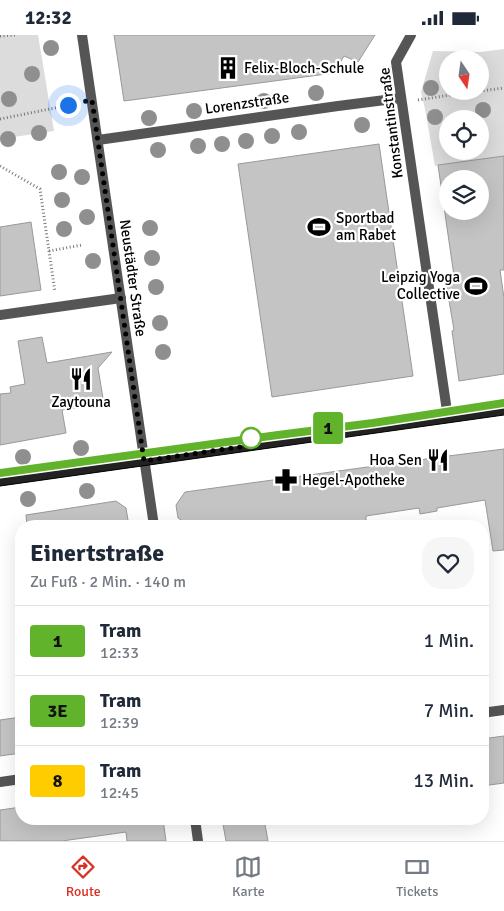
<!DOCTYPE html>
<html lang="de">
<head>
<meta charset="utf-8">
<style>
	:root { --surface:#fff; --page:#f6f6f7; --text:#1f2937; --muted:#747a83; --line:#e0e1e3; --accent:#d93025 }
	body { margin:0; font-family:Signika,sans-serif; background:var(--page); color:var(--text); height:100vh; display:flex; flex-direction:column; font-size:19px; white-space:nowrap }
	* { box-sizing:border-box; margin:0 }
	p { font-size:16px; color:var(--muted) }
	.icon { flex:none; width:28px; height:28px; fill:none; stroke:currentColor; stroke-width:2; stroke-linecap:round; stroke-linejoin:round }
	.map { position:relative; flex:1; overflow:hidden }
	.panel { position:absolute; left:15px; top:485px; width:474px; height:305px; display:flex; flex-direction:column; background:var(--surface); border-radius:20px; box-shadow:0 5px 20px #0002 }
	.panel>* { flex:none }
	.badge { padding:0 10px; border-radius:4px; font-size:18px; line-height:32px }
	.needle { width:32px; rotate:167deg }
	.fabs { position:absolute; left:439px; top:15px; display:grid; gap:10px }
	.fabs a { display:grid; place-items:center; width:50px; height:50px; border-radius:50%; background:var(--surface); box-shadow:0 5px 20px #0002; font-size:25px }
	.you { position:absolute; width:25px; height:25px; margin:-12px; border:4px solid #fff; border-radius:50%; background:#1a73e8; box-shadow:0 0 0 8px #1a73e833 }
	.map>.badge { position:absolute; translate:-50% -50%; box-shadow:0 0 0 2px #fff }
	.round { display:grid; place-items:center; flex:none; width:52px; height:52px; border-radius:20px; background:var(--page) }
	.summary { display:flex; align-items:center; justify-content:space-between; height:85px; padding:0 15px }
	h1 { font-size:24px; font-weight:700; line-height:38px }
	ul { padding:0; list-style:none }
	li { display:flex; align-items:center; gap:15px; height:70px; padding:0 15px; border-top:1px solid var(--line) }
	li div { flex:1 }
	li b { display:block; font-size:19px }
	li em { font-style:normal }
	li .badge { min-width:55px; font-weight:700; text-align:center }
	.status { display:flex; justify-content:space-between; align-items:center; height:35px; padding:0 25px; background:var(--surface); direction:ltr }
	.status svg { height:14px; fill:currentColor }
	.tabs { display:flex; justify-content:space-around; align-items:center; height:70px; border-top:1px solid var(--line); background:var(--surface); font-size:14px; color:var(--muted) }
	.tabs a { display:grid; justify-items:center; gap:2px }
	.tabs .selected { color:var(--accent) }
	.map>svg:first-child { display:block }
</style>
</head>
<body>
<div class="status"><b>12:32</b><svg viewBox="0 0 49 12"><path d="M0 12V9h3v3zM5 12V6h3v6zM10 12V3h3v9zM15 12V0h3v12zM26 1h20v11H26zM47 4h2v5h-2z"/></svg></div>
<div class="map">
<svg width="504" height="806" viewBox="0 0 504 806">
	<rect width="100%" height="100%" fill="#fff"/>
	<g fill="#dcdcdc" fill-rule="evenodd">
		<polygon points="0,0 38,0 54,96 0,104"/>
		<path d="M 504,14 L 504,121 L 435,131 L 425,74 L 421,57 L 433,16 L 481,17 ZM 448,24 L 480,24 L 480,56 L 448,56 ZM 448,84 L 480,84 L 480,116 L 448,116 Z"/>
	</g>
	<g fill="#c4c4c4" stroke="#999" fill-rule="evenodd">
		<polygon points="114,0 375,0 358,27 344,21 334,38 124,66"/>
		<polygon points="379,109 413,341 272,362 238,129"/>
		<path d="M 504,121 L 504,235 L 500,235 L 504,263 L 504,339 L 459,346 L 452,296 L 454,295 L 445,242 L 454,241 L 438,130 ZM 448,144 L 480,144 L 480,176 L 448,176 Z"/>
		<polygon points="31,187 41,255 0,261 0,192"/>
		<polygon points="42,302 47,328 112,317 98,333 103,363 98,369 62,375 66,398 0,410 0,359 11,358 10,352 25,349 18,306"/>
		<polygon points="504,414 504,515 493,516 485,465 437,473 437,476 420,479 419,473 366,481 366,486 340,490 340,491 185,491 184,487 178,483 176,470 185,457 448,421"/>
		<polygon points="116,466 126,473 129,491 27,491 26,480"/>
		<polygon points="21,682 21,718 0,721 0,685"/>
		<polygon points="504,701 504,748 482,751 482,704"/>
		<polygon points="21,772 21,784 163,784 166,806 127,806 126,797 62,806 0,806 0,775"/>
		<polygon points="222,784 264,784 268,806 226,806"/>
	</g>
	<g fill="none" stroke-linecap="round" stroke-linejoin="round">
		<g stroke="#777" stroke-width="3" stroke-dasharray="1 2.5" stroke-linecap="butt">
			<polyline points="0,1 16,0"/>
			<polyline points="480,56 504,53"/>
			<polyline points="418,65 477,56"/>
			<polyline points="0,84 75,69"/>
			<polyline points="0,131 40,154 55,257"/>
			<polyline points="49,216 82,210"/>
		</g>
		<polyline stroke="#555" stroke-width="10" points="0,280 121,263"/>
		<g stroke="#555" stroke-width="10">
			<polyline points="82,0 154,491"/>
			<polyline points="411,0 396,27 448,383"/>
			<polyline points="98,105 338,71 401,63"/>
			<polyline points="482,678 504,675"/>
			<polyline points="0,747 21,744"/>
			<polyline points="195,784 198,806"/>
		</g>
		<polyline stroke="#222" stroke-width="10" points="0,446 504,375"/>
		<g stroke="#000" stroke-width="1">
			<polyline points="0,438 278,400 373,388 504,368"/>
			<polyline points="0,451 504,380"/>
		</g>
	</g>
	<g fill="#8f8f8f">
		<circle cx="51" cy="13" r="8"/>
		<circle cx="32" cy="39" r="8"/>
		<circle cx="431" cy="53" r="8"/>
		<circle cx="316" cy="58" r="8"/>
		<circle cx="9" cy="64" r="8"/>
		<circle cx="264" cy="66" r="8"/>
		<circle cx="483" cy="75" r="8"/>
		<circle cx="194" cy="76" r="8"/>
		<circle cx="435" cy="82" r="8"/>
		<circle cx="149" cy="83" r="8"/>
		<circle cx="362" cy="90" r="8"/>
		<circle cx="299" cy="97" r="8"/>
		<circle cx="39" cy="98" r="8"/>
		<circle cx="272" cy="101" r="8"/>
		<circle cx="8" cy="104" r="8"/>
		<circle cx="246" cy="106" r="8"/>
		<circle cx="222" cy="109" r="8"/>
		<circle cx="198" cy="111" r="8"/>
		<circle cx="158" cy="115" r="8"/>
		<circle cx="59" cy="137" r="8"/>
		<circle cx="82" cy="142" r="8"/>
		<circle cx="62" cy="165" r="8"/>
		<circle cx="87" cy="182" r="8"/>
		<circle cx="150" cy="193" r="8"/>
		<circle cx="64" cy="194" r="8"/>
		<circle cx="152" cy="223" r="8"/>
		<circle cx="93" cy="226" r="8"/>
		<circle cx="156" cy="252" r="8"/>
		<circle cx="160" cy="288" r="8"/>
		<circle cx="163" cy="317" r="8"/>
		<circle cx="81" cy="413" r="8"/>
		<circle cx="23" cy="422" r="8"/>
		<circle cx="87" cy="456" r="8"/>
		<circle cx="28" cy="464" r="8"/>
	</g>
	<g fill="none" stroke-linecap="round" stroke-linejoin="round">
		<defs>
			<polyline id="line" points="0,438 278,400 373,388 504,368"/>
		</defs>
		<use href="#line" stroke="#fff" stroke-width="11"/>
		<use href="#line" stroke="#62b32c" stroke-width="8"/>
		<polyline stroke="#000" stroke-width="5" stroke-dasharray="0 9" points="68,70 92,65 144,426 253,410 251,403"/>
	</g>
	<defs>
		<symbol id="building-bare" viewBox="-9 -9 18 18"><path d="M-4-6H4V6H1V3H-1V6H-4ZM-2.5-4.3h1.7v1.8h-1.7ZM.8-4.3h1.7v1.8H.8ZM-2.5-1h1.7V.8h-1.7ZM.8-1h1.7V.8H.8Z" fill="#000" stroke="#fff" stroke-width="2.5" paint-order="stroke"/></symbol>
		<symbol id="stadium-bare" viewBox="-9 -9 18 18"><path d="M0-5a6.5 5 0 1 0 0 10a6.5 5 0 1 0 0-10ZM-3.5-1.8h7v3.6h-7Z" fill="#000" stroke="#fff" stroke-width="2.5" paint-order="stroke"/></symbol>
		<symbol id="restaurant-bare" viewBox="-9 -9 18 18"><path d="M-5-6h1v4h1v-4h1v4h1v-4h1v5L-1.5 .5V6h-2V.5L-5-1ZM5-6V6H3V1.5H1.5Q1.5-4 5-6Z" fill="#000" stroke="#fff" stroke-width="2.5" paint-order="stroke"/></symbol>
		<symbol id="pharmacy-bare" viewBox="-9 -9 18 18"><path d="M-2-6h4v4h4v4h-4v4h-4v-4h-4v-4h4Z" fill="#000" stroke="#fff" stroke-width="2.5" paint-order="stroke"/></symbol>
	</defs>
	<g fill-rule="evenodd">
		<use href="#building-bare" x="212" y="17" width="32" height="32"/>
		<use href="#stadium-bare" x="303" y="176" width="32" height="32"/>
		<use href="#stadium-bare" x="460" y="235" width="32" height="32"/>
		<use href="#restaurant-bare" x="65" y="328" width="32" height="32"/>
		<use href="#restaurant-bare" x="422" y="409" width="32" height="32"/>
		<use href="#pharmacy-bare" x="270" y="429" width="32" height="32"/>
	</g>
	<circle fill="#fff" stroke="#62b32c" stroke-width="2.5" cx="251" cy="403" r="10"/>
	<g text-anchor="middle" stroke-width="4.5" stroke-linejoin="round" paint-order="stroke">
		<g font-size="15" fill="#000" stroke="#fff" text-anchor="start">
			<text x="244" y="38">Felix-Bloch-Schule</text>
			<text x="336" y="188">Sportbad<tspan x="336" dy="17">am Rabet</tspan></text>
			<text x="460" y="247" text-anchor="end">Leipzig Yoga<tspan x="460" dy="17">Collective</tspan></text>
			<text x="81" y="372" text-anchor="middle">Zaytouna</text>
			<text x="422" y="430" text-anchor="end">Hoa Sen</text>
			<text x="302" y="450">Hegel-Apotheke</text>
		</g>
		<g font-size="15" fill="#000" stroke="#fff">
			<text transform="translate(247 68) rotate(-8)" y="5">Lorenzstraße</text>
			<text transform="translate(391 88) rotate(-97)" y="5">Konstantinstraße</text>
			<text transform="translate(133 243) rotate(82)" y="5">Neustädter Straße</text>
		</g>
	</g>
</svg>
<div class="fabs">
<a><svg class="needle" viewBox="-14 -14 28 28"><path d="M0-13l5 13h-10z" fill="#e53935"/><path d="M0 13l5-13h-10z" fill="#747a83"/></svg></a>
<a><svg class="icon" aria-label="locate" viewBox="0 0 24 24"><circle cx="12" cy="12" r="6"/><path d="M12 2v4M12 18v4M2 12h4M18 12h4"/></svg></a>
<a><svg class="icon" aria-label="layers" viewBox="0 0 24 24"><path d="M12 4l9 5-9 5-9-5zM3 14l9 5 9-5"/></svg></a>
</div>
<div class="you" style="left:68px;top:70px"></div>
<b class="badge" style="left:328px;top:393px;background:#62b32c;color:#111">1</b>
<section class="panel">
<div class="summary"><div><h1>Einertstraße</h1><p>Zu Fuß · 2 Min. · 140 m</p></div><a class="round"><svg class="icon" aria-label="heart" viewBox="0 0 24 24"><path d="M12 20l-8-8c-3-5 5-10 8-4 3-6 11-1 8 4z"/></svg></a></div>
<ul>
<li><span class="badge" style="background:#62b32c;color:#111">1</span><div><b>Tram</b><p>12:33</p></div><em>1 Min.</em></li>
<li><span class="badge" style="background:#62b32c;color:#111">3E</span><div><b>Tram</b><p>12:39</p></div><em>7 Min.</em></li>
<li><span class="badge" style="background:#fc0;color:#111">8</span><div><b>Tram</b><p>12:45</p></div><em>13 Min.</em></li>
</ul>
</section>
</div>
<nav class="tabs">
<a class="selected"><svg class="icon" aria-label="directions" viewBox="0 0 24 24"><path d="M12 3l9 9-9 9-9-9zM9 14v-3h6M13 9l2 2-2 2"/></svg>Route</a>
<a><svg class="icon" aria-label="map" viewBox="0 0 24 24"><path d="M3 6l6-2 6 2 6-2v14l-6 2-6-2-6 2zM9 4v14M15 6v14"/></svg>Karte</a>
<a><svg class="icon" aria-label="tickets" viewBox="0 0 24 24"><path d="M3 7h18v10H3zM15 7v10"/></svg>Tickets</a>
</nav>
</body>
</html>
